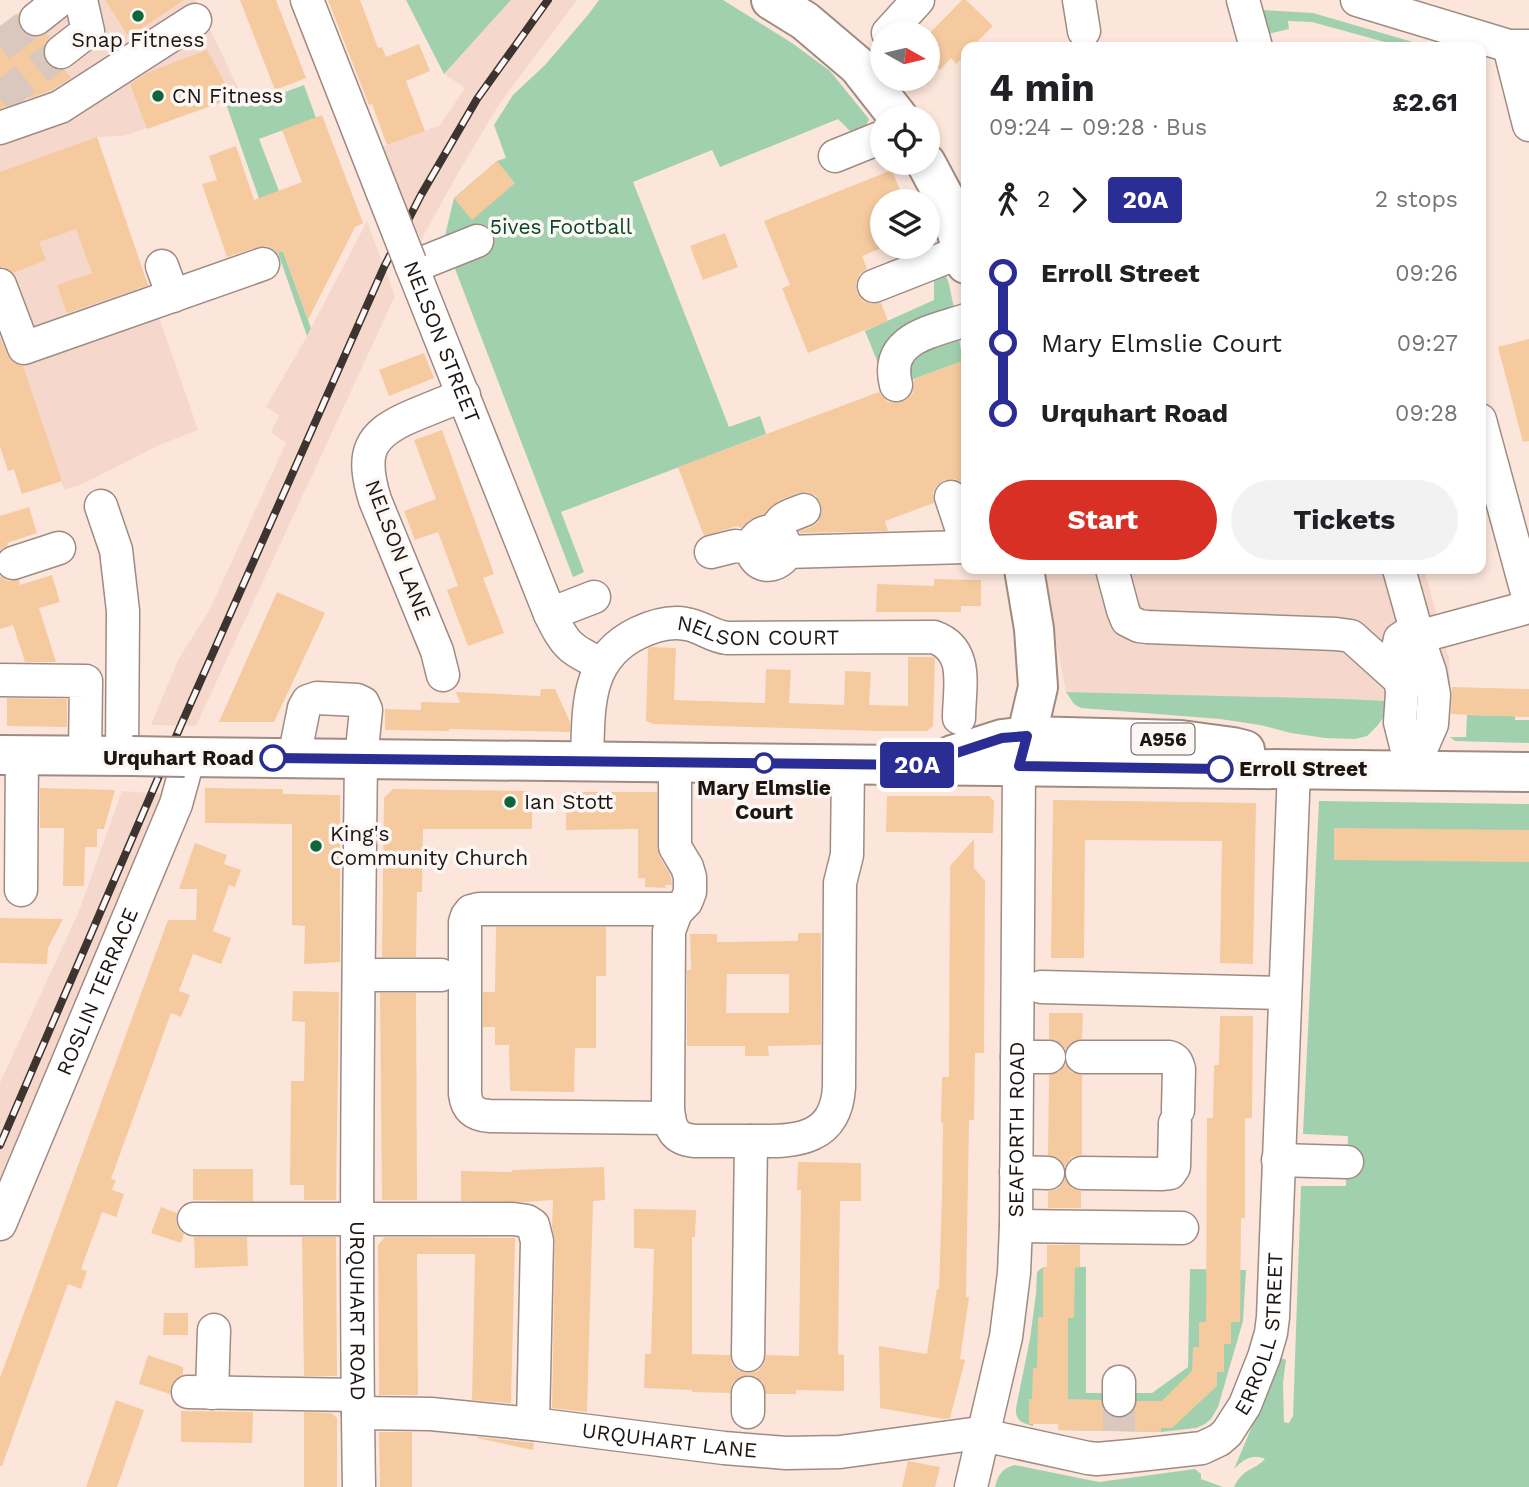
<!DOCTYPE html>
<html lang="en">
<head>
<meta charset="utf-8">
<style>
	:root { --surface:#fff; --page:#f2f2f2; --text:#202124; --muted:#757577; --accent:#d93025 }
	body { margin:0; font-family:"Work Sans",sans-serif; background:var(--page); color:var(--text); height:100vh; display:flex; flex-direction:column; font-size:26px; white-space:nowrap }
	* { box-sizing:border-box; margin:0 }
	p { font-size:23px; color:var(--muted) }
	.icon { flex:none; width:38px; height:38px; fill:none; stroke:currentColor; stroke-width:2; stroke-linecap:round; stroke-linejoin:round }
	.map { position:relative; flex:1; overflow:hidden }
	.details { position:absolute; left:961px; top:42px; width:525px; height:532px; display:flex; flex-direction:column; background:var(--surface); border-radius:14px; box-shadow:0 4px 10px #0003 }
	.details>* { flex:none }
	.badge { padding:0 14px; border-radius:5px; font-size:24px; line-height:46px }
	.needle { width:46px; rotate:98deg }
	.controls { position:absolute; left:870px; top:21px; display:grid; gap:14px }
	.controls a { display:grid; place-items:center; width:70px; height:70px; border-radius:50%; background:var(--surface); box-shadow:0 4px 10px #0003; font-size:35px }
	.map>.badge { position:absolute; translate:-50% -50%; box-shadow:0 0 0 4px #fff }
	.legs { display:flex; align-items:center; gap:10px; height:77px; padding:0 28px; font-size:23px }
	.legs p { margin-inline-start:auto }
	.overview { display:flex; align-items:center; justify-content:space-between; height:119px; padding:0 28px }
	h1 { font-size:38px; font-weight:700; line-height:52px }
	.action { display:flex; gap:14px; margin-top:auto; padding:14px 28px }
	.action a { flex:1; height:80px; border-radius:42px; background:var(--accent); color:#fff; font-size:28px; font-weight:700; line-height:80px; text-align:center }
	.action a+a { background:var(--page); color:var(--text) }
	ul { padding:0 28px; list-style:none }
	li { display:flex; align-items:center; gap:24px; height:70px; font-size:26px }
	li i { display:grid; place-items:center; width:10px; height:100%; margin:0 9px; background:currentColor }
	li i::after { content:''; width:18px; height:18px; margin:-9px; border:5px solid; border-radius:50%; background:var(--surface) }
	li p { margin-inline-start:auto }
	li:first-child i { background:linear-gradient(#0000 50%,currentColor 0) }
	li:last-child i { background:linear-gradient(currentColor 50%,#0000 0) }
	.map>svg:first-child { display:block }
</style>
</head>
<body>
<div class="map">
<svg width="1529" height="1487" viewBox="0 0 1529 1487">
	<rect width="100%" height="100%" fill="#fce6dc"/>
	<g fill="#f5d8cb">
		<polygon points="35,0 196,0 242,96 123,136 97,137 198,430 157,446 83,484 64,490 61,481 22,494 14,470 8,471 0,446 0,27"/>
		<polygon points="511,0 577,0 498,106 461,168 421,240 382,147 440,125 465,88 444,74"/>
		<polygon points="367,221 395,296 196,726 151,725 178,660 209,611 286,443 271,432 279,415 266,407 307,336"/>
		<polygon points="1042,569 1424,569 1449,659 1451,703 1422,694 1387,695 1385,701 1066,692"/>
		<polygon points="122,791 165,794 0,1192 0,1083 79,911"/>
	</g>
	<g fill="#a1d0af">
		<polygon points="406,0 511,0 444,74"/>
		<polygon points="599,0 723,0 792,43 830,71 869,119 864,130 853,134 838,119 720,167 712,150 633,182 729,427 760,416 766,434 561,512 584,572 573,577 444,240 454,198 497,161 506,158 494,125 513,95 545,65 588,15"/>
		<polygon points="1262,10 1313,13 1430,47 1403,47 1312,22 1288,21 1289,29 1268,34"/>
		<polygon points="304,85 316,118 259,139 279,191 263,197 311,328 307,336 225,101 242,96 248,106"/>
		<polygon points="945,273 949,284 954,308 880,368 865,331 934,300 934,278"/>
		<polygon points="948,336 959,339 963,361 905,382 906,358"/>
		<polygon points="1066,692 1346,699 1385,701 1384,716 1378,725 1367,736 1355,739 1325,738 1291,733 1260,725 1220,719 1081,708 1074,704"/>
		<polygon points="1467,715 1515,716 1515,720 1529,720 1529,743 1455,741 1450,737 1466,737"/>
		<path d="M 1319,801 L 1529,804 L 1529,1487 L 1234,1487 C 1244,1467 1254,1471 1265,1459 C 1252,1453 1243,1460 1234,1469 L 1281,1358 L 1286,1360 L 1283,1383 L 1284,1422 L 1289,1423 L 1293,1416 L 1301,1186 L 1346,1186 L 1348,1136 L 1303,1134 Z"/>
		<path d="M 1043,1267 L 1086,1267 L 1086,1393 L 1152,1393 L 1188,1367 L 1190,1269 L 1246,1270 L 1243,1321 L 1218,1407 L 1211,1419 L 1205,1424 L 1196,1428 L 1161,1432 L 1058,1430 L 1058,1424 L 1033,1424 L 1033,1426 C 1022,1423 1015,1421 1016,1408 L 1030,1339 L 1036,1294 L 1037,1272 Z"/>
		<path d="M 1015,1465 L 1099,1482 L 1195,1469 L 1201,1474 L 1201,1479 L 1223,1487 L 995,1487 C 998,1475 1002,1468 1015,1465 Z"/>
	</g>
	<g fill="#f5ca9f" fill-rule="evenodd">
		<polygon points="105,0 184,0 129,37"/>
		<polygon points="240,0 276,0 306,78 275,90"/>
		<polygon points="328,0 360,0 378,48 382,47 386,57 419,44 430,71 406,81 425,131 387,145 372,104 369,105"/>
		<polygon points="962,0 966,0 993,26 972,47 966,47 966,54 956,64 951,58 940,70 928,59 928,35"/>
		<polygon points="19,13 18,22 22,31 30,36 39,37 47,34 50,37 44,44 43,54 47,64 55,69 65,70 71,78 52,90 29,98 26,94 15,103 0,109 0,27"/>
		<polygon points="207,50 233,98 147,129 130,84 149,72"/>
		<polygon points="322,115 363,223 355,227 308,320 283,251 277,253 274,250 267,246 258,247 227,257 202,184 217,180 209,156 236,146 254,200 302,182 282,130"/>
		<polygon points="97,137 148,285 67,313 57,285 92,273 76,229 39,242 46,260 13,273 4,267 0,267 0,172"/>
		<polygon points="497,161 515,183 472,220 454,198"/>
		<polygon points="892,170 904,201 882,201 882,248 862,256 867,269 859,275 856,284 857,293 863,301 872,304 881,303 888,321 808,353 782,288 790,285 764,221"/>
		<polygon points="725,233 738,267 703,280 690,246"/>
		<polygon points="0,337 7,355 12,362 23,366 62,481 22,494 14,469 8,471 0,446"/>
		<polygon points="1529,339 1529,441 1523,442 1498,347"/>
		<polygon points="424,353 434,378 389,396 379,370"/>
		<polygon points="963,361 966,380 966,487 963,483 955,479 945,480 937,485 933,493 934,503 885,521 888,531 800,533 799,531 811,527 818,522 822,512 821,504 816,496 806,492 797,493 778,501 764,514 750,520 741,528 737,526 704,536 678,467 879,392 882,396 888,402 899,403 907,399 913,393 914,379"/>
		<polygon points="442,430 494,574 483,578 504,633 468,646 447,590 458,586 438,532 415,540 404,511 436,499 414,440"/>
		<polygon points="29,507 37,533 7,543 8,545 0,550 0,516"/>
		<polygon points="52,575 60,602 39,608 56,662 25,662 13,625 0,629 0,576 9,581 19,580 20,585"/>
		<polygon points="934,579 981,580 981,606 961,606 961,612 876,612 877,584 934,586"/>
		<polygon points="277,592 325,613 274,722 219,722"/>
		<polygon points="651,647 676,648 674,700 765,703 766,669 791,670 789,703 844,705 845,671 871,672 869,705 908,706 908,657 933,657 935,658 933,726 927,731 880,731 653,724 646,721 648,649"/>
		<polygon points="1452,687 1529,689 1529,717 1451,714"/>
		<polygon points="541,689 555,689 570,722 570,732 449,729 449,731 385,730 385,709 421,710 421,702 460,703 456,692 540,696"/>
		<polygon points="7,698 67,699 67,727 7,726"/>
		<polygon points="40,788 115,790 104,829 97,829 97,847 85,847 84,886 63,886 64,828 40,828"/>
		<polygon points="205,788 283,789 283,794 340,795 340,962 304,964 305,926 292,925 292,824 205,823"/>
		<polygon points="393,789 527,791 532,797 532,829 423,829 422,892 417,892 416,957 382,957 384,798"/>
		<polygon points="573,792 657,792 657,848 659,856 670,874 672,885 665,885 666,888 645,887 645,878 638,878 638,829 566,830 566,799"/>
		<polygon points="887,796 989,796 994,801 993,833 886,832"/>
		<polygon points="1053,800 1256,803 1253,964 1220,963 1222,841 1085,840 1084,958 1051,958"/>
		<polygon points="1334,828 1529,830 1529,862 1334,860"/>
		<polygon points="974,839 974,868 985,881 984,1053 975,1053 974,1120 969,1120 966,1297 969,1297 960,1359 965,1360 950,1418 944,1419 880,1408 879,1346 927,1354 937,1289 939,1289 942,1197 943,1123 941,1123 942,1077 949,1077 950,866"/>
		<polygon points="195,843 227,855 224,864 241,870 235,887 229,885 213,931 231,938 221,964 193,954 179,991 190,995 181,1017 171,1013 111,1179 116,1180 112,1190 124,1194 116,1217 102,1212 81,1269 87,1271 81,1289 68,1284 2,1466 0,1466 0,1378 168,920 196,920 197,889 179,889"/>
		<polygon points="0,918 63,919 48,948 47,964 0,963"/>
		<polygon points="496,927 606,927 606,976 596,976 596,1048 575,1048 574,1092 510,1091 509,1045 495,1045 495,1027 483,1027 483,992 495,992"/>
		<path d="M 798,933 L 821,933 L 821,1045 L 768,1046 L 769,1056 L 745,1056 L 745,1046 L 687,1046 L 687,970 L 691,970 L 690,934 L 717,934 L 717,942 L 798,941 ZM 727,974 L 789,974 L 789,1013 L 726,1013 Z"/>
		<polygon points="293,991 339,992 336,1200 304,1200 304,1185 290,1185 291,1081 304,1081 305,1022 292,1021"/>
		<polygon points="380,993 416,993 417,1200 382,1200"/>
		<polygon points="1049,1013 1083,1013 1082,1039 1072,1042 1066,1050 1059,1042 1049,1039"/>
		<polygon points="1220,1016 1253,1016 1252,1118 1245,1118 1245,1218 1241,1218 1240,1322 1231,1322 1231,1344 1224,1344 1224,1372 1217,1372 1217,1386 1172,1428 1161,1428 1161,1432 1058,1430 1058,1424 1029,1424 1029,1399 1032,1399 1033,1368 1037,1368 1038,1317 1043,1317 1043,1267 1047,1267 1047,1245 1080,1245 1080,1267 1075,1268 1074,1318 1068,1318 1068,1399 1101,1400 1103,1409 1109,1415 1120,1418 1128,1416 1134,1410 1137,1401 1162,1401 1192,1371 1193,1347 1199,1347 1199,1322 1206,1322 1207,1118 1213,1118 1214,1065 1219,1065"/>
		<polygon points="1066,1064 1072,1072 1082,1075 1082,1155 1072,1157 1067,1163 1065,1167 1058,1158 1048,1155 1049,1075 1059,1072"/>
		<polygon points="798,1162 861,1163 861,1201 840,1201 838,1354 844,1355 844,1391 796,1390 796,1394 766,1394 763,1383 757,1377 749,1375 738,1378 732,1384 730,1393 692,1392 692,1390 644,1388 645,1354 651,1354 654,1249 634,1248 634,1209 696,1210 695,1237 692,1237 692,1354 730,1355 732,1365 738,1370 747,1373 758,1371 764,1364 766,1355 799,1356 801,1190 797,1190"/>
		<polygon points="604,1167 605,1200 593,1201 587,1412 552,1408 555,1241 552,1227 553,1200 524,1202 461,1201 461,1171 512,1172 512,1170"/>
		<polygon points="193,1169 253,1169 253,1201 193,1200"/>
		<polygon points="1065,1178 1072,1188 1081,1191 1081,1208 1048,1208 1048,1191 1057,1189 1063,1183"/>
		<polygon points="161,1207 177,1213 176,1220 178,1228 184,1234 181,1243 151,1233"/>
		<polygon points="194,1237 247,1237 248,1266 195,1268"/>
		<polygon points="302,1237 336,1237 337,1376 304,1376"/>
		<polygon points="385,1237 515,1238 511,1403 472,1400 475,1254 417,1254 418,1395 379,1395 378,1245"/>
		<polygon points="164,1313 188,1313 188,1335 163,1335"/>
		<polygon points="148,1355 183,1367 183,1375 173,1382 170,1394 139,1384"/>
		<polygon points="116,1400 144,1410 122,1473 117,1487 86,1487"/>
		<polygon points="181,1411 253,1412 252,1443 181,1442"/>
		<polygon points="304,1412 331,1413 337,1418 337,1487 304,1487"/>
		<polygon points="379,1432 412,1432 412,1487 380,1487"/>
		<polygon points="477,1437 534,1443 533,1450 477,1438"/>
		<polygon points="908,1461 940,1467 935,1487 902,1487"/>
	</g>
	<g fill="none" stroke-linecap="round" stroke-linejoin="round">
		<g stroke="#dac7be" stroke-width="32" stroke-dasharray="32 16" stroke-linecap="butt">
			<polyline points="0,46 36,19"/>
			<polyline points="0,98 61,52"/>
			<polyline points="1119,1431 1119,1400"/>
		</g>
		<defs>
			<g id="minor">
				<polyline points="307,0 382,191"/>
				<polyline points="1079,0 1084,31"/>
				<polyline points="1243,0 1256,47"/>
				<polyline points="1357,0 1509,46 1529,46"/>
				<polyline points="36,19 60,0"/>
				<polyline points="888,33 918,0"/>
				<polyline points="1509,46 1529,125"/>
				<polyline points="61,52 88,31 81,0"/>
				<polyline points="0,128 60,107 195,20"/>
				<polyline points="835,156 882,137"/>
				<path id="s1" d="M 410,262 L 550,614 C 565,645 570,650 602,664"/>
				<polyline points="162,266 173,296"/>
				<polyline points="412,267 477,241"/>
				<polyline points="0,285 24,348 263,264"/>
				<polyline points="874,286 963,251"/>
				<path d="M 896,385 C 884,338 931,332 966,320"/>
				<polyline points="1480,420 1529,600"/>
				<polyline points="951,497 966,542"/>
				<polyline points="101,506 116,550 123,611 122,756"/>
				<path d="M 775,532 C 781,516 789,516 804,510"/>
				<path d="M 711,552 L 735,546 L 751,548 C 754,565 769,570 782,559 C 795,532 760,519 751,548"/>
				<polyline points="785,552 966,547"/>
				<polyline points="13,563 59,548"/>
				<polyline points="1112,569 1123,610 1127,620 1139,626 1147,627 1336,634 1351,636 1400,680"/>
				<polyline points="1399,569 1418,637 1430,672 1434,695 1432,724 1412,770"/>
				<polyline points="550,614 594,597"/>
				<path d="M 443,675 L 437,651 L 375,500 C 361,454 367,435 412,416 C 429,409 446,402 464,395"/>
				<polyline points="0,680 86,681 85,756"/>
				<path id="s2" d="M 294,758 L 304,708 L 308,701 L 317,698 L 357,700 L 363,703 L 366,710 L 361,759 C 358,1002 355,1244 359,1487"/>
				<path id="s3" d="M 587,761 C 589,710 584,659 638,633 C 653,626 670,621 686,624 C 701,626 711,636 727,638 L 934,637 C 970,650 959,688 959,718"/>
				<path d="M 675,762 L 675,847 L 687,867 L 690,877 L 690,892 L 686,902 L 676,912 L 669,931 L 668,1109 C 670,1129 674,1139 695,1141 C 715,1141 735,1141 755,1141 C 798,1142 836,1139 839,1087 L 840,883 L 847,855 L 848,764"/>
				<polyline points="1412,770 1400,722 1402,693 1398,648 1400,639 1406,635 1418,637 1529,607"/>
				<polyline points="21,890 22,755"/>
				<polyline points="359,975 441,975"/>
				<polyline points="1041,987 1284,993"/>
				<polyline points="1017,1057 1049,1057"/>
				<path d="M 1082,1057 L 1169,1057 C 1176,1059 1177,1062 1179,1069 L 1178,1110"/>
				<path d="M 669,1118 L 490,1116 C 475,1115 467,1110 465,1094 L 465,922 L 467,916 L 471,911 L 479,909 L 679,909"/>
				<polyline points="1278,1160 1347,1162"/>
				<polyline points="1016,1172 1048,1173"/>
				<polyline points="1082,1173 1161,1174 1170,1173 1174,1167 1175,1123"/>
				<polyline points="194,1219 513,1219 527,1221 533,1225 537,1241 533,1424"/>
				<path id="s4" d="M 0,1224 L 176,804 L 184,775 L 185,757"/>
				<polyline points="1016,1226 1182,1228"/>
				<polyline points="748,1355 751,1141"/>
				<polyline points="1119,1382 1119,1400"/>
				<polyline points="188,1392 357,1395"/>
				<polyline points="212,1393 214,1330"/>
				<polyline points="748,1393 748,1412"/>
				<path id="s5" d="M 358,1413 L 431,1414 L 533,1424 L 724,1448 L 786,1453 L 840,1452 L 972,1434 L 983,1435 L 1088,1458 L 1097,1459 L 1130,1456 L 1202,1448 L 1219,1440 L 1227,1433 L 1245,1405 L 1264,1357 L 1271,1333 L 1273,1317 L 1294,769"/>
				<path id="s6" d="M 971,1487 L 1006,1337 L 1014,1273 L 1016,1226 L 1019,766"/>
			</g>
			<g id="major">
				<polyline points="771,0 805,21 858,66 898,117"/>
				<polyline points="926,163 949,206 966,264"/>
				<polyline points="0,755 132,756"/>
				<polyline points="952,755 1002,739 1027,736 1181,740 1233,747 1245,750"/>
				<polyline points="185,757 1529,772"/>
				<polyline points="1021,760 1038,687 1034,629 1024,569"/>
			</g>
		</defs>
		<use href="#minor" stroke="#9f8b82" stroke-width="35"/>
		<use href="#major" stroke="#9f8b82" stroke-width="42"/>
		<use href="#minor" stroke="#fff" stroke-width="32"/>
		<use href="#major" stroke="#fff" stroke-width="38"/>
		<defs>
			<polyline id="rail" points="0,1145 181,725 384,267 421,195 477,99 548,0"/>
		</defs>
		<use href="#rail" stroke="#3d332f" stroke-width="8"/>
		<use href="#rail" stroke="#fcf7f5" stroke-width="5" stroke-dasharray="16" stroke-linecap="butt"/>
		<defs>
			<polyline id="minor-bridge" points="382,191 410,262"/>
			<polyline id="major-bridge" points="132,756 185,757"/>
		</defs>
		<use href="#minor-bridge" stroke="#9f8b82" stroke-width="35" stroke-linecap="butt"/>
		<use href="#major-bridge" stroke="#9f8b82" stroke-width="42" stroke-linecap="butt"/>
		<use href="#minor-bridge" stroke="#fff" stroke-width="32"/>
		<use href="#major-bridge" stroke="#fff" stroke-width="38"/>
	</g>
	<g fill="none" stroke-linecap="round" stroke-linejoin="round">
		<defs>
			<polyline id="line-1" points="273,758 920,765 1002,738 1027,736 1019,766 1220,769"/>
		</defs>
		<use href="#line-1" stroke="#fff" stroke-width="16"/>
		<use href="#line-1" stroke="#2a2d93" stroke-width="10"/>
	</g>
	<g fill="#0d673a" stroke="#fcf7f5" stroke-width="2.5">
		<circle cx="138" cy="16" r="7"/>
		<circle cx="158" cy="96" r="7"/>
		<circle cx="510" cy="802" r="7"/>
		<circle cx="316" cy="846" r="7"/>
	</g>
	<g fill="#fff" stroke="#2a2d93" stroke-width="3.5">
		<circle cx="273" cy="758" r="12"/>
		<circle cx="764" cy="763" r="9"/>
		<circle cx="1220" cy="769" r="12"/>
	</g>
	<g text-anchor="middle" stroke-width="7" stroke-linejoin="round" paint-order="stroke">
		<rect fill="#fcf7f5" stroke="#5f5955" stroke-width="2" x="1131.5" y="723.5" width="63" height="31" rx="5"/>
		<g font-size="19" font-weight="bold" fill="#1c1511">
			<text x="1163" y="746">A956</text>
		</g>
		<g font-size="21" fill="#1c1511" stroke="#fcf7f5" text-anchor="start">
			<text x="138" y="47" text-anchor="middle">Snap Fitness</text>
			<text x="172" y="103">CN Fitness</text>
			<text x="524" y="809">Ian Stott</text>
			<text x="330" y="841">King's<tspan x="330" dy="24">Community Church</tspan></text>
		</g>
		<g font-size="21" fill="#064726" stroke="#fcf7f5">
			<text x="561" y="234">5ives Football</text>
		</g>
		<g font-size="21" fill="#1c1511" stroke="#fcf7f5">
			<text dy="7" stroke="none"><textPath href="#s1" startOffset="86">NELSON STREET</textPath></text>
			<text transform="translate(398 550) rotate(69)" y="7">NELSON LANE</text>
			<text dy="7" stroke="none"><textPath href="#s3" startOffset="270">NELSON COURT</textPath></text>
			<text dy="7" stroke="none"><textPath href="#s4" startOffset="252">ROSLIN TERRACE</textPath></text>
			<text dy="7" stroke="none"><textPath href="#s6" startOffset="362">SEAFORTH ROAD</textPath></text>
			<text dy="7" stroke="none"><textPath href="#s2" startOffset="724">URQUHART ROAD</textPath></text>
			<text dy="7" stroke="none"><textPath href="#s5" startOffset="987">ERROLL STREET</textPath></text>
			<text dy="7" stroke="none"><textPath href="#s5" startOffset="313">URQUHART LANE</textPath></text>
		</g>
		<g font-size="21" font-weight="bold" fill="#1c1511" stroke="#fcf7f5" text-anchor="end">
			<text x="254" y="765">Urquhart Road</text>
			<text x="1239" y="776" text-anchor="start">Erroll Street</text>
			<text x="764" y="795" text-anchor="middle">Mary Elmslie<tspan x="764" dy="24">Court</tspan></text>
		</g>
	</g>
</svg>
<div class="controls">
<a><svg class="needle" viewBox="-14 -14 28 28"><path d="M0-13l5 13h-10z" fill="#e53935"/><path d="M0 13l5-13h-10z" fill="#757577"/></svg></a>
<a><svg class="icon" aria-label="locate" viewBox="0 0 24 24"><circle cx="12" cy="12" r="6"/><path d="M12 2v4M12 18v4M2 12h4M18 12h4"/></svg></a>
<a><svg class="icon" aria-label="layers" viewBox="0 0 24 24"><path d="M12 4l9 5-9 5-9-5zM3 14l9 5 9-5"/></svg></a>
</div>
<b class="badge" style="left:917px;top:765px;background:#2a2d93;color:#fff">20A</b>
<section class="details">
<div class="overview"><div><h1>4 min</h1><p>09:24 – 09:28 · Bus</p></div><b>£2.61</b></div>
<div class="legs"><svg class="icon" aria-label="walk" viewBox="0 0 24 24"><circle cx="13" cy="4" r="2"/><path d="M13 8l-2 6 4 7M11 14l-3 7M7 12l3-4h3l4 4"/></svg>2<svg class="icon" aria-label="forward" viewBox="0 0 24 24"><path d="M9 5l7 7-7 7"/></svg><b class="badge" style="background:#2a2d93;color:#fff">20A</b><p>2 stops</p></div>
<ul>
<li><i style="color:#2a2d93"></i><b>Erroll Street</b><p>09:26</p></li>
<li><i style="color:#2a2d93"></i><span>Mary Elmslie Court</span><p>09:27</p></li>
<li><i style="color:#2a2d93"></i><b>Urquhart Road</b><p>09:28</p></li>
</ul>
<div class="action"><a>Start</a><a>Tickets</a></div>
</section>
</div>
</body>
</html>
